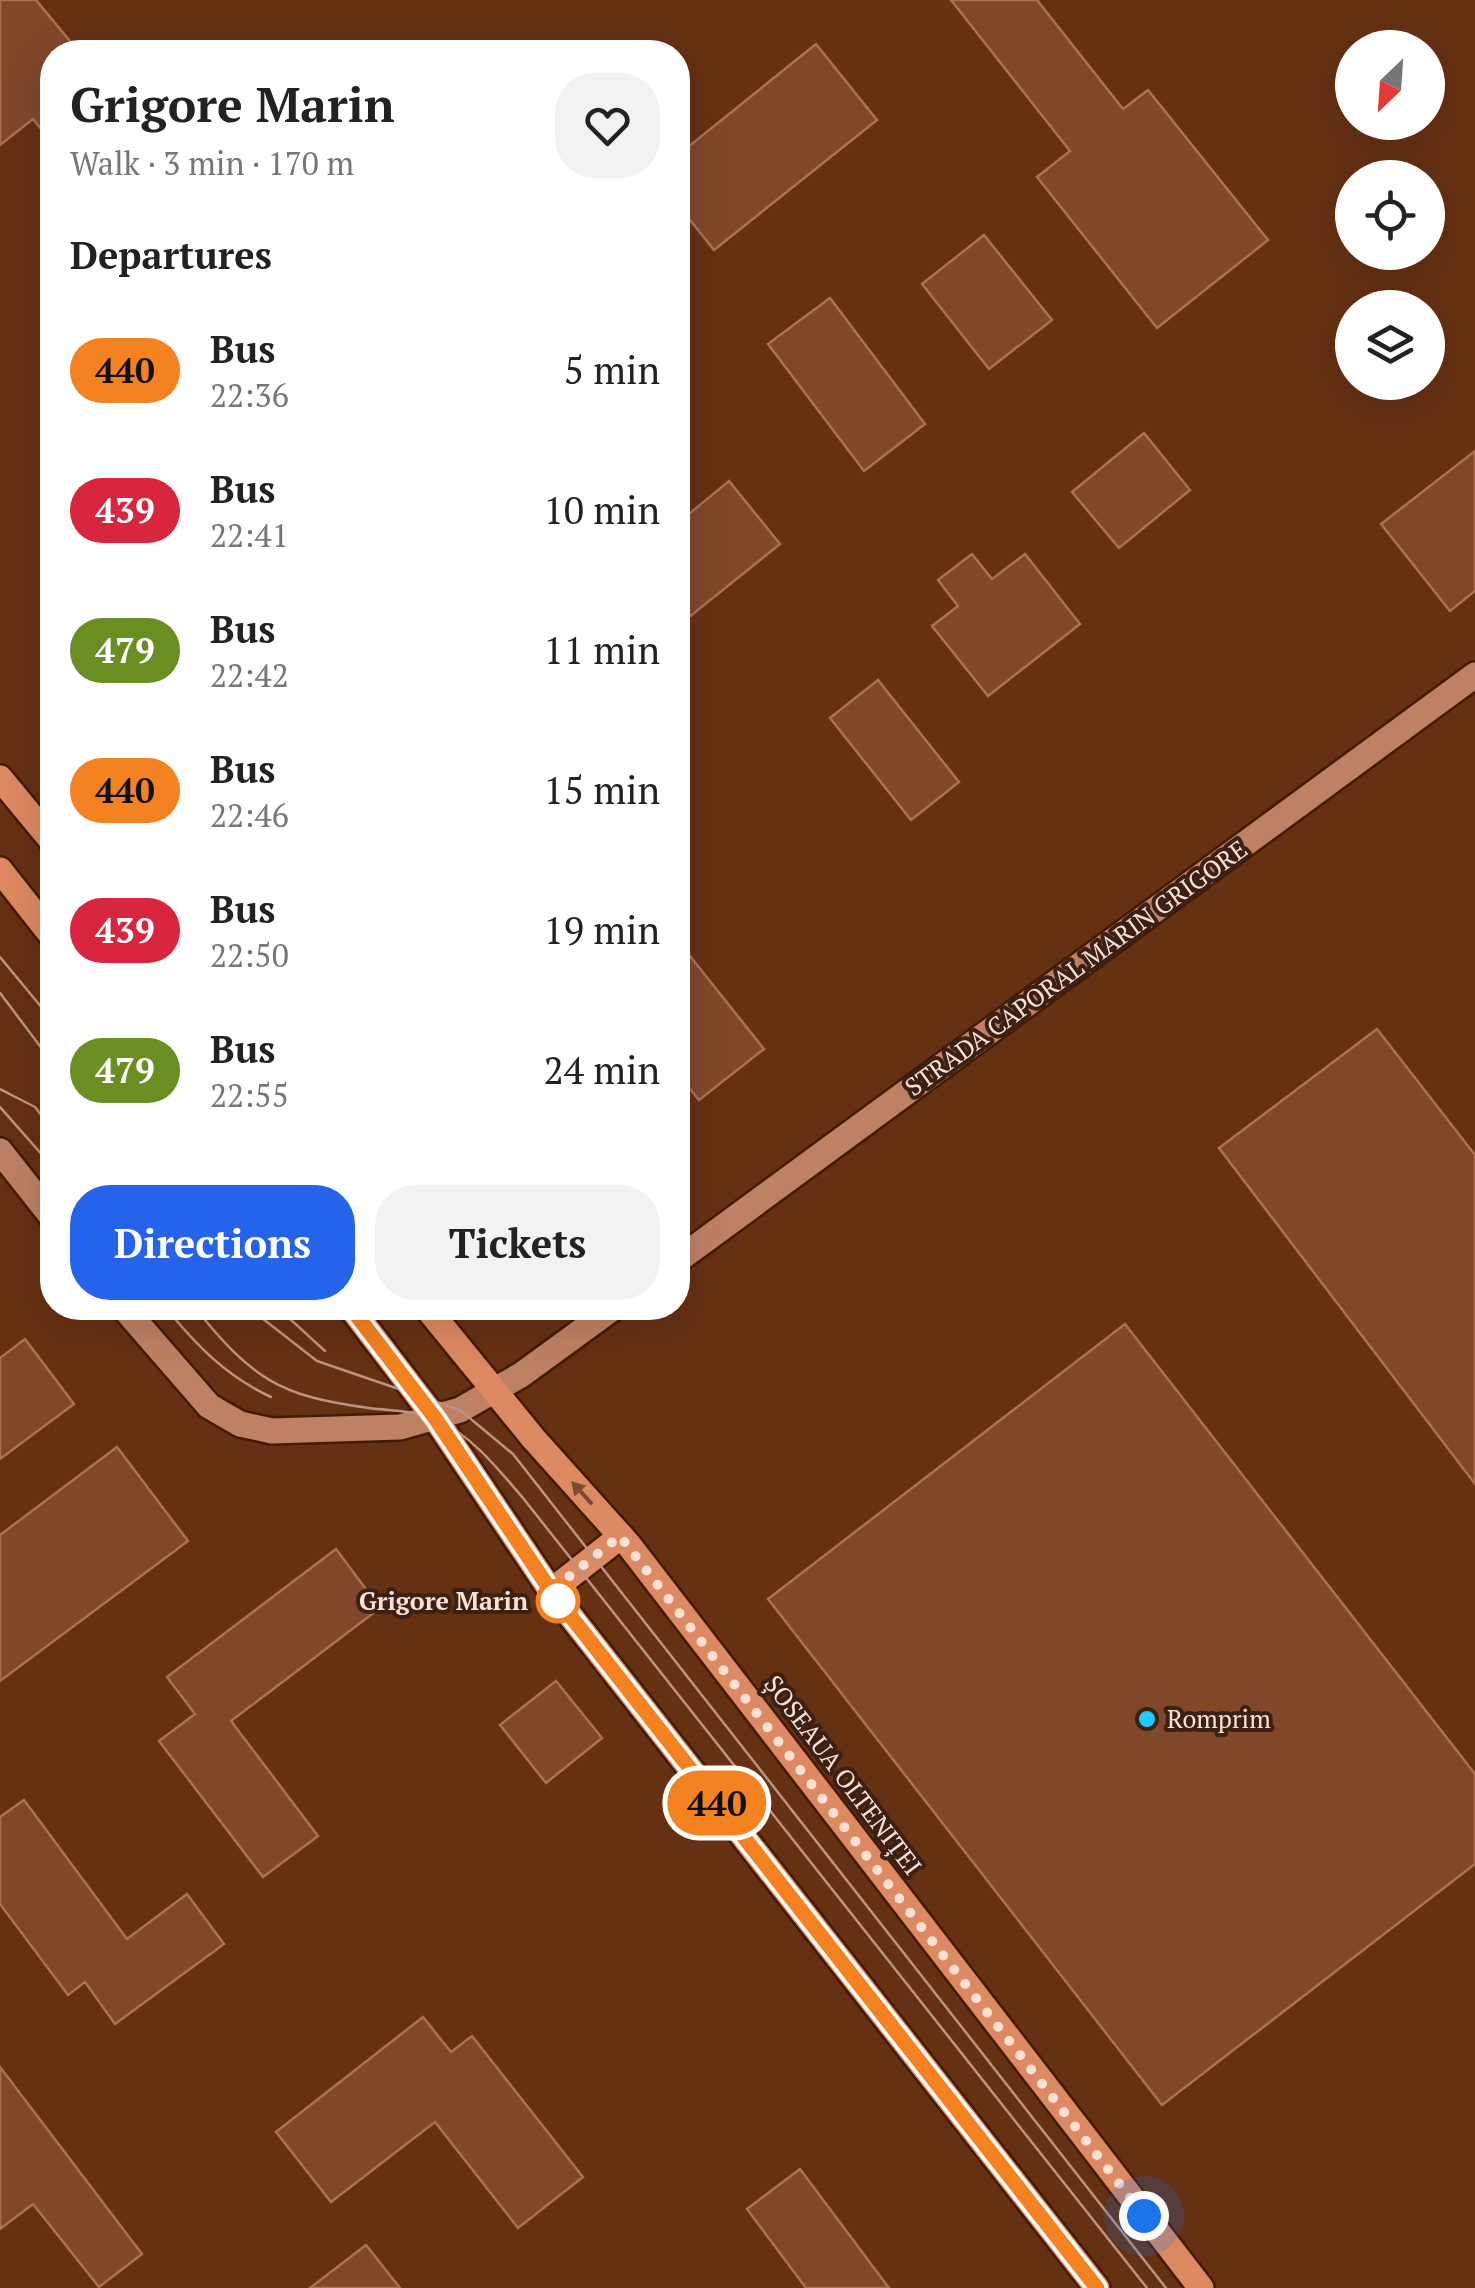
<!DOCTYPE html>
<html lang="en">
<head>
<meta charset="utf-8">
<style>
	:root { --surface:#fff; --page:#f2f2f2; --text:#222; --muted:#767676; --accent:#2563eb }
	body { margin:0; font-family:"PT Serif",serif; background:var(--page); color:var(--text); height:100vh; display:flex; flex-direction:column; font-size:38px; white-space:nowrap }
	* { box-sizing:border-box; margin:0 }
	p { font-size:32px; color:var(--muted) }
	.icon { flex:none; width:55px; height:55px; fill:none; stroke:currentColor; stroke-width:2; stroke-linecap:round; stroke-linejoin:round }
	.map { position:relative; flex:1; overflow:hidden }
	.details { position:absolute; left:40px; top:40px; width:650px; height:1280px; display:flex; flex-direction:column; background:var(--surface); border-radius:40px; box-shadow:0 10px 40px #0002 }
	.details>* { flex:none }
	.badge { padding:0 20px; border-radius:32px; font-size:35px; line-height:65px }
	.needle { width:65px; rotate:205deg }
	.buttons { position:absolute; left:1335px; top:30px; display:grid; gap:20px }
	.buttons a { display:grid; place-items:center; width:110px; height:110px; border-radius:50%; background:var(--surface); box-shadow:0 10px 40px #0002; font-size:50px }
	.you { position:absolute; width:50px; height:50px; margin:-25px; border:8px solid #fff; border-radius:50%; background:#1a73e8; box-shadow:0 0 0 15px #1a73e833 }
	.map>.badge { position:absolute; translate:-50% -50%; box-shadow:0 0 0 5px #fff }
	h2 { padding:0 30px; font-size:38px; line-height:90px }
	.round { display:grid; place-items:center; flex:none; width:105px; height:105px; border-radius:40px; background:var(--page) }
	.overview { display:flex; align-items:center; justify-content:space-between; height:170px; padding:0 30px }
	h1 { font-size:48px; font-weight:800; line-height:75px }
	.cta { display:flex; gap:20px; margin-top:auto; padding:20px 30px }
	.cta a { flex:1; height:115px; border-radius:40px; background:var(--accent); color:#fff; font-size:40px; font-weight:800; line-height:115px; text-align:center }
	.cta a+a { background:var(--page); color:var(--text) }
	ul { padding:0; list-style:none }
	li { display:flex; align-items:center; gap:30px; height:140px; padding:0 30px }
	li div { flex:1 }
	li b { display:block; font-size:38px }
	li em { font-style:normal }
	li .badge { min-width:110px; font-weight:700; text-align:center }
	.map>svg:first-child { display:block }
</style>
</head>
<body>
<div class="map">
<svg width="1475" height="2288" viewBox="0 0 1475 2288">
	<rect width="100%" height="100%" fill="#663012"/>
	<g fill="#80472a" stroke="#ad7053" stroke-width="2.5">
		<polygon points="0,0 36,0 79,52 52,52 52,143 33,119 0,145"/>
		<polygon points="951,0 1037,0 1123,109 1148,90 1268,240 1157,328 1037,177 1070,151"/>
		<polygon points="816,44 877,120 714,250 678,205 678,155"/>
		<polygon points="984,235 1052,320 989,369 922,284"/>
		<polygon points="830,298 925,424 864,471 768,344"/>
		<polygon points="1144,433 1190,490 1119,548 1072,492"/>
		<polygon points="1475,451 1475,591 1450,611 1381,524"/>
		<polygon points="729,481 780,544 678,626 678,523"/>
		<polygon points="972,554 992,579 1025,554 1080,624 988,696 932,626 958,606 938,580"/>
		<polygon points="878,680 959,782 911,820 830,718"/>
		<polygon points="678,941 764,1049 699,1100 678,1074"/>
		<polygon points="1377,1029 1475,1155 1475,1484 1219,1148"/>
		<polygon points="1125,1324 1475,1774 1475,1864 1162,2105 768,1599"/>
		<polygon points="25,1339 74,1404 0,1459 0,1358"/>
		<polygon points="117,1447 188,1541 0,1681 0,1535"/>
		<polygon points="336,1549 380,1608 231,1721 318,1836 263,1877 159,1741 195,1714 167,1677"/>
		<polygon points="556,1681 602,1738 546,1783 500,1725"/>
		<polygon points="24,1800 127,1939 187,1894 224,1944 115,2024 85,1982 68,1995 0,1904 0,1817"/>
		<polygon points="423,2017 451,2052 472,2036 583,2177 518,2228 435,2122 331,2202 276,2132"/>
		<polygon points="0,2067 142,2254 99,2287 33,2204 0,2229"/>
		<polygon points="800,2169 889,2288 806,2288 747,2209"/>
		<polygon points="366,2245 400,2288 310,2288"/>
	</g>
	<g fill="none" stroke-linecap="round" stroke-linejoin="round">
		<defs>
			<g id="minor">
				<polyline points="0,1151 52,1217"/>
				<polyline points="678,1260 1475,675"/>
				<polyline points="124,1308 209,1406 240,1424 272,1431 400,1427 460,1410 521,1375 613,1308"/>
			</g>
			<g id="major">
				<polyline points="0,778 52,841"/>
				<polyline points="0,870 52,936"/>
				<polyline points="351,1308 435,1418 551,1591 1097,2288"/>
				<polyline points="427,1308 533,1438 628,1544 1201,2288"/>
				<polyline points="551,1591 621,1536"/>
			</g>
		</defs>
		<use href="#minor" stroke="#431a04" stroke-width="30"/>
		<use href="#major" stroke="#431a04" stroke-width="30"/>
		<use href="#minor" stroke="#bf8163" stroke-width="25"/>
		<use href="#major" stroke="#dd8961" stroke-width="25"/>
		<g stroke="#bb947f" stroke-width="2.5">
			<polyline points="0,957 52,1020"/>
			<polyline points="0,993 52,1062"/>
			<polyline points="0,1089 35,1107 52,1129"/>
			<polyline points="0,1107 52,1166"/>
			<path d="M 166,1308 C 197,1346 226,1376 271,1397"/>
			<path d="M 195,1308 C 253,1379 278,1396 369,1408 C 391,1411 419,1410 438,1420 C 473,1437 498,1469 523,1498 L 1147,2288"/>
			<polyline points="249,1308 317,1361 460,1410 513,1454 1166,2288"/>
			<polyline points="278,1308 325,1351"/>
		</g>
	</g>
	<defs><path id="oneway-solid" d="M-6-.8H1V-3.2L6.5 0L1 3.2V.8H-6Z" transform="scale(2.5)"/></defs>
	<use fill="#7b4b33" href="#oneway-solid" transform="translate(582 1493) rotate(-132)"/>
	<g fill="none" stroke-linecap="round" stroke-linejoin="round">
		<defs>
			<polyline id="line" points="351,1308 435,1418 551,1591 1097,2288"/>
		</defs>
		<use href="#line" stroke="#fff" stroke-width="22"/>
		<use href="#line" stroke="#f58220" stroke-width="15"/>
		<polyline stroke="#fce0d3" stroke-width="10" stroke-dasharray="0 18" points="558,1601 551,1591 620,1536 1144,2216"/>
	</g>
	<circle fill="#fff" stroke="#f58220" stroke-width="5" cx="558" cy="1601" r="20"/>
	<circle fill="#21c9fd" stroke="#3a2114" stroke-width="4" cx="1147" cy="1719" r="10"/>
	<g text-anchor="middle" stroke-width="8" stroke-linejoin="round" paint-order="stroke">
		<g font-size="25" fill="#fce0d3" stroke="#3a2114">
			<text transform="translate(1076 968) rotate(-36)" y="9">STRADA CAPORAL MARIN GRIGORE</text>
			<text transform="translate(843 1775) rotate(53)" y="9">ȘOSEAUA OLTENIȚEI</text>
		</g>
		<g font-size="25" font-weight="bold" fill="#fce0d3" stroke="#3a2114" text-anchor="end">
			<text x="528" y="1610">Grigore Marin</text>
		</g>
		<g font-size="25" fill="#fce0d3" stroke="#3a2114" text-anchor="start">
			<text x="1167" y="1728">Romprim</text>
		</g>
	</g>
</svg>
<div class="buttons">
<a><svg class="needle" viewBox="-14 -14 28 28"><path d="M0-13l5 13h-10z" fill="#e53935"/><path d="M0 13l5-13h-10z" fill="#767676"/></svg></a>
<a><svg class="icon" aria-label="locate" viewBox="0 0 24 24"><circle cx="12" cy="12" r="6"/><path d="M12 2v4M12 18v4M2 12h4M18 12h4"/></svg></a>
<a><svg class="icon" aria-label="layers" viewBox="0 0 24 24"><path d="M12 4l9 5-9 5-9-5zM3 14l9 5 9-5"/></svg></a>
</div>
<div class="you" style="left:1144px;top:2216px"></div>
<b class="badge" style="left:717px;top:1803px;background:#f58220;color:#111">440</b>
<section class="details">
<div class="overview"><div><h1>Grigore Marin</h1><p>Walk · 3 min · 170 m</p></div><a class="round"><svg class="icon" aria-label="heart" viewBox="0 0 24 24"><path d="M12 20l-8-8c-3-5 5-10 8-4 3-6 11-1 8 4z"/></svg></a></div>
<h2>Departures</h2>
<ul>
<li><span class="badge" style="background:#f58220;color:#111">440</span><div><b>Bus</b><p>22:36</p></div><em>5 min</em></li>
<li><span class="badge" style="background:#d7263d;color:#fff">439</span><div><b>Bus</b><p>22:41</p></div><em>10 min</em></li>
<li><span class="badge" style="background:#6b8e23;color:#fff">479</span><div><b>Bus</b><p>22:42</p></div><em>11 min</em></li>
<li><span class="badge" style="background:#f58220;color:#111">440</span><div><b>Bus</b><p>22:46</p></div><em>15 min</em></li>
<li><span class="badge" style="background:#d7263d;color:#fff">439</span><div><b>Bus</b><p>22:50</p></div><em>19 min</em></li>
<li><span class="badge" style="background:#6b8e23;color:#fff">479</span><div><b>Bus</b><p>22:55</p></div><em>24 min</em></li>
</ul>
<div class="cta"><a>Directions</a><a>Tickets</a></div>
</section>
</div>
</body>
</html>
